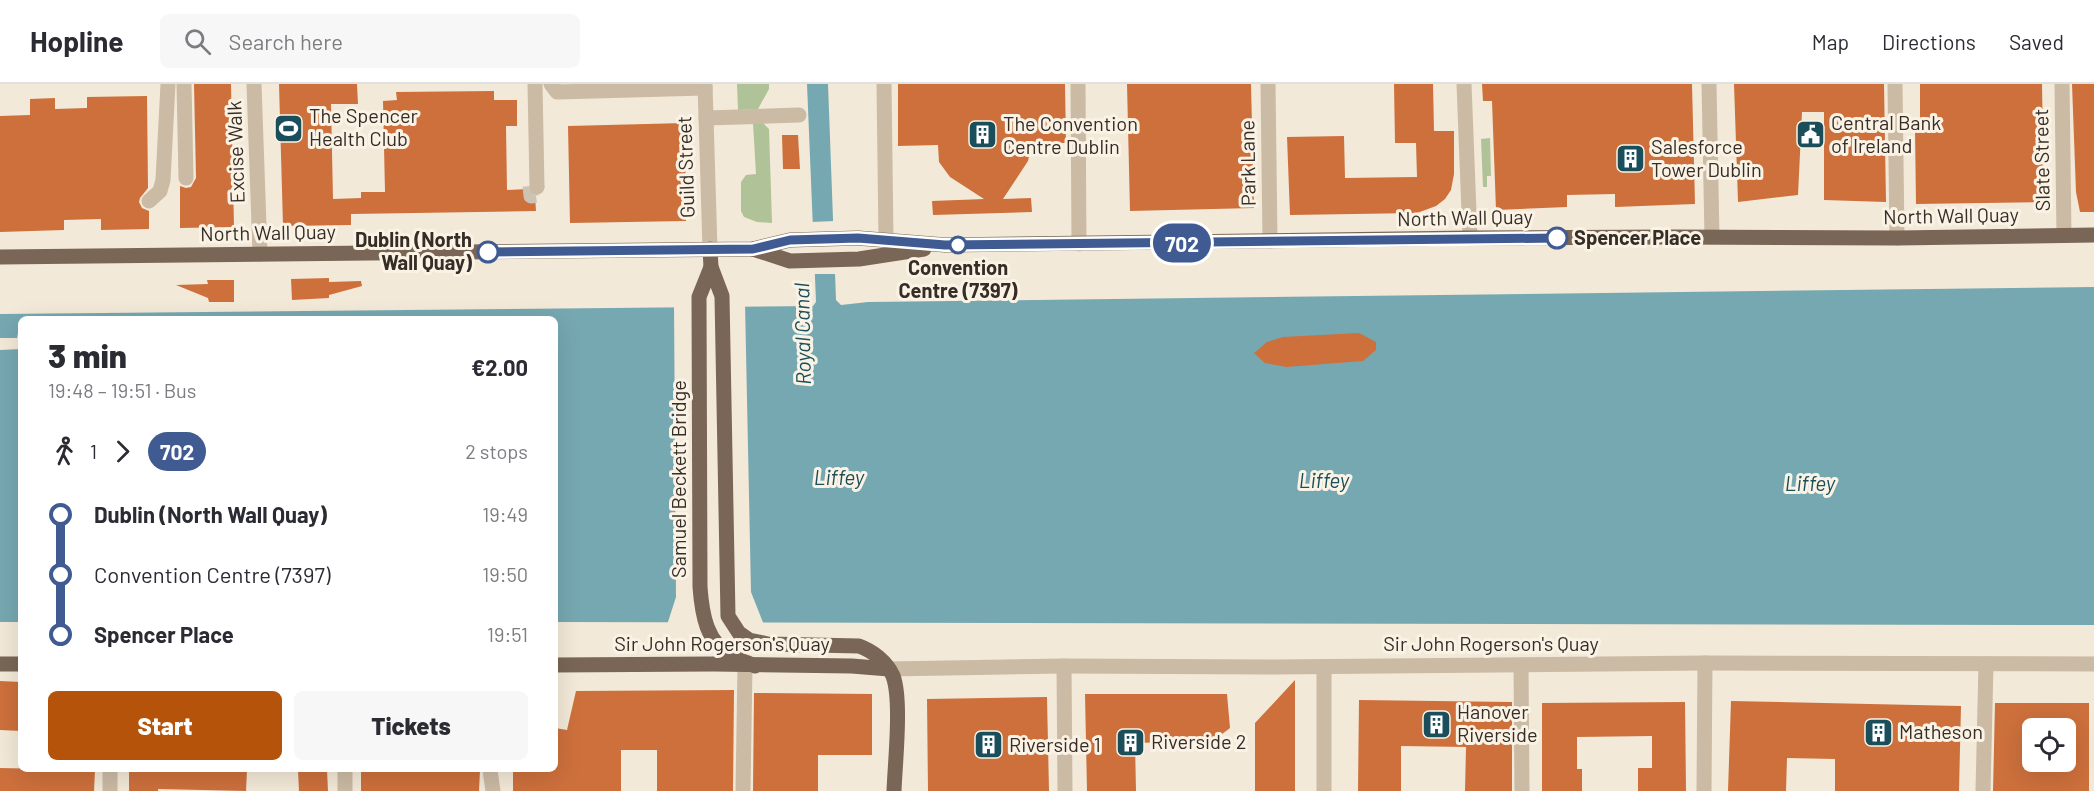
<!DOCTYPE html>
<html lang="en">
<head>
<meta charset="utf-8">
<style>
	:root { --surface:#fff; --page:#f7f7f7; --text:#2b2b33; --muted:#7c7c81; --line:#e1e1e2; --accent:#b45309 }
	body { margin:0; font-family:Barlow,sans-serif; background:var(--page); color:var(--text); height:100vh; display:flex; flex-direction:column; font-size:22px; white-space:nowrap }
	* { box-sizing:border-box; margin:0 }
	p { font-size:20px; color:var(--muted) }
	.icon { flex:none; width:33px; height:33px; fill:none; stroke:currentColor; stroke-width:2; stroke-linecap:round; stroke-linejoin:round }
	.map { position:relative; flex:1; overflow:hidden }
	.side { position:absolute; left:18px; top:232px; width:540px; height:456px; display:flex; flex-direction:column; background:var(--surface); border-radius:9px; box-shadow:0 6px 24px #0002 }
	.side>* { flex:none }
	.badge { padding:0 12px; border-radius:20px; font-size:21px; line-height:39px }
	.fabs { position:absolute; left:2022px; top:634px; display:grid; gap:12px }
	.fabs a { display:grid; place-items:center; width:54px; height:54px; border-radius:9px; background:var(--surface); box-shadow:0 6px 24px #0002; font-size:30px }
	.map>.badge { position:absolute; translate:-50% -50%; box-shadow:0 0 0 3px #fff }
	.legs { display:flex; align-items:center; gap:9px; height:66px; padding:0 30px; font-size:20px }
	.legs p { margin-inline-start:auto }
	.headline { display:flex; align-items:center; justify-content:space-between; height:102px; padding:0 30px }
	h1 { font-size:33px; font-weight:800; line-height:45px }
	.button { display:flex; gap:12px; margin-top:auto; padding:12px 30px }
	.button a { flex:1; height:69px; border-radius:9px; background:var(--accent); color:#fff; font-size:24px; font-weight:800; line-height:69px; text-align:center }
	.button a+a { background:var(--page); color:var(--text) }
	ul { padding:0 30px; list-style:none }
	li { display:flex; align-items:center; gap:21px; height:60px; font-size:22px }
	li i { display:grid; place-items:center; width:9px; height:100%; margin:0 8px; background:currentColor }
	li i::after { content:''; width:15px; height:15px; margin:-8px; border:4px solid; border-radius:50%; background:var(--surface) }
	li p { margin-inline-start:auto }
	li:first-child i { background:linear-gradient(#0000 50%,currentColor 0) }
	li:last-child i { background:linear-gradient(currentColor 50%,#0000 0) }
	header { display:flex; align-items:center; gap:36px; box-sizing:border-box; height:84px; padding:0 30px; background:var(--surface); border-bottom:2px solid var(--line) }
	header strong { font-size:28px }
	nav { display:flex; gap:33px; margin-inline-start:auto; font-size:21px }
	.search { width:420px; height:54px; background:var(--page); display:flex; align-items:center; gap:15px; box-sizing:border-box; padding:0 21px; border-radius:9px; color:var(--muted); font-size:22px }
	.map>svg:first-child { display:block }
</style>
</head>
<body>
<header>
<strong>Hopline</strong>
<div class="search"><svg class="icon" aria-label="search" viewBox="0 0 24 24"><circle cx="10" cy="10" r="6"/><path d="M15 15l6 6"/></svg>Search here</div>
<nav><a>Map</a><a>Directions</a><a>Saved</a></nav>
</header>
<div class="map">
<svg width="2094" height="707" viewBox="0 0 2094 707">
	<rect width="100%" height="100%" fill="#f3e9d8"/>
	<g fill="#afc298">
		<polygon points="737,0 769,0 769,5 758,25 738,26"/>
		<polygon points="753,39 763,39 769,45 772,139 757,138 744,133 741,127 741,98 746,91 756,90"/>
		<polygon points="1490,54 1491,92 1487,92 1487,103 1483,103 1481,55"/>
	</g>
	<polygon fill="#76a8b1" points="807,0 828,0 836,216 841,221 868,218 2094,203 2094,541 555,538 555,236 21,236 21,538 0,538 0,230 813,222 816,218"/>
	<g fill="#f3e9d8">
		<polygon points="836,137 838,190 812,190 810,138"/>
		<polygon points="745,219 751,508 764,541 667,541 676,513 674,220"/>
		<polygon points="18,249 21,249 21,265 0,266 0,254 17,254"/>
	</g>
	<g fill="#cd703c" fill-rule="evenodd">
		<polygon points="194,0 231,0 234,143 180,144 180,102 186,104 191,103 196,94"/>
		<polygon points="279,0 357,0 358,20 331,20 333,115 361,114 361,108 385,108 383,17 397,16 396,8 494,7 494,16 517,16 517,42 506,42 507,106 528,105 532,111 535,112 536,127 351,130 351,141 283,142"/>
		<polygon points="898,0 1065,0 1066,59 1032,59 1028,77 1003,115 1031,114 1032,128 933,131 932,117 984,115 950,93 939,78 938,61 898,62"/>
		<polygon points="1127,0 1251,0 1254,124 1130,127"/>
		<polygon points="1394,0 1433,0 1434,47 1454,47 1454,90 1451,106 1445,115 1436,122 1417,129 1290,131 1287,53 1344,52 1345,94 1417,93 1416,59 1395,59"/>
		<polygon points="1482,0 1692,0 1695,120 1615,123 1615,110 1567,111 1567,123 1496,126 1492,17 1483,17"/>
		<polygon points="1734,0 1884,0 1886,118 1824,116 1824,28 1802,28 1798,111 1738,118"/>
		<polygon points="1920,0 2042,0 2044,118 1916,120 1915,45 1920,45"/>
		<polygon points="2072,0 2094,0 2094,128 2080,128 2076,108"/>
		<polygon points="147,12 148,104 140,114 139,118 142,124 149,127 149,145 101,146 101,135 64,136 64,146 0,148 0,32 30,31 30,15 55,14 55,25 87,24 87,13"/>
		<polygon points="685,39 686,137 570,139 568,42"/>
		<polygon points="782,51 798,51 800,85 783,85"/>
		<polygon points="329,194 329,198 361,197 362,202 329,211 329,214 292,216 291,195"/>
		<polygon points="207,196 234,196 234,218 209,218 208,214 176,201 208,200"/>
		<polygon points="1359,249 1376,258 1376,266 1363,277 1286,283 1265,279 1254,269 1267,258 1283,253"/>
		<polygon points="1295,596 1295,707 1255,707 1255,639"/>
		<polygon points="0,597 21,598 21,647 0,646"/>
		<polygon points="734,606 733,707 657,707 657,666 621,666 621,707 513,707 513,686 555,686 555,644 567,646 576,607"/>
		<polygon points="754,609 872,610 872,671 818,671 818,707 753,707"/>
		<polygon points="1085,610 1227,610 1230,644 1213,657 1135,659 1136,707 1087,707"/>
		<polygon points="1047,613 1049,707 928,707 927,615"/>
		<polygon points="1359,616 1512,618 1512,707 1465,707 1466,663 1401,662 1401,707 1358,707"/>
		<polygon points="1731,617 1961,622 1959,707 1835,707 1835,675 1787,674 1786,707 1728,707"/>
		<polygon points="1685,618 1686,707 1638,707 1638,684 1652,684 1652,652 1577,653 1577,685 1582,685 1582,707 1542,707 1542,619"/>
		<path d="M 1995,619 L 2089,619 L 2089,707 L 1993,707 ZM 2032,645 L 2066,645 L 2066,678 L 2032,678 Z"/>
		<polygon points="0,684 95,686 94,707 0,707"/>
		<polygon points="129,686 247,686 246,707 158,705 158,707 129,707"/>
		<polygon points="298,686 327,686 328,707 299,707"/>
		<polygon points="361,686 480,686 479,707 361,707"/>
	</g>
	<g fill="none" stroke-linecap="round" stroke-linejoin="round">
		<polyline stroke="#cdc3b4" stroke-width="15" stroke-dasharray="15 8" stroke-linecap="butt" points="530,102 531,112 538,111 537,103"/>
		<g stroke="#cbbaa4" stroke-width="15">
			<polyline points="184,0 186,94"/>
			<polyline points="254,0 260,170"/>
			<polyline points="535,0 537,103"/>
			<polyline points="551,0 557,8 705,4"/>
			<polyline points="705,0 710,165"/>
			<polyline points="884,0 886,155"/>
			<polyline points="1078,0 1079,160"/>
			<polyline points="1268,0 1270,157"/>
			<polyline points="1464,0 1470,154"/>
			<polyline points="1709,0 1712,153"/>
			<polyline points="1895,0 1897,154"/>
			<polyline points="2062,0 2064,151"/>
			<polyline points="706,34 799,31"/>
			<polyline points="149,117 160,107 163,96 168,0"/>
			<polyline points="1521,581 1522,707"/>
			<polyline points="1064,582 1065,707"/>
			<polyline points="889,585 1064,582 1274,583 1705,579 2094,580"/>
			<polyline points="490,686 493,707"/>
			<polyline points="110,707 110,686"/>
			<polyline points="345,707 345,686"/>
			<polyline points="743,707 745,582"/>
			<polyline points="1324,707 1324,583"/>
			<polyline points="1704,707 1705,579"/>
			<polyline points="1983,707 1986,580"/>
		</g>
		<g stroke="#796656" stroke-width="15">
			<path d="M 710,165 L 711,183 L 722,212 L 728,532 L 739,549 L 749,556 L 768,560 L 859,562 C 873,567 887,578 893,592 C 902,616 895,679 894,707"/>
			<polyline points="753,165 790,177 859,175 924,165"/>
			<polyline points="0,173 753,165 790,156 858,154 945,161 1470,154 1671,153 1897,154 2094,151"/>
			<path d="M 711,183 L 699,213 L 700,503 C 702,530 706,559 733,573 C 740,577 748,578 755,582"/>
			<polyline points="0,580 21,580"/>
			<polyline points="555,581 713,580 852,582 889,585"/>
		</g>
	</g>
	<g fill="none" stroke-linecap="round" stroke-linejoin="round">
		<defs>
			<polyline id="line-1" points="488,168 753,165 790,156 858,154 945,161 1557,154"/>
		</defs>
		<use href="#line-1" stroke="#fff" stroke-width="14"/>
		<use href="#line-1" stroke="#3f5b92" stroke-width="9"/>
	</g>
	<defs>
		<symbol id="stadium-square" viewBox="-11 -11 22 22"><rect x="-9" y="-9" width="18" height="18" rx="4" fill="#194e5a" stroke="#faf3e5"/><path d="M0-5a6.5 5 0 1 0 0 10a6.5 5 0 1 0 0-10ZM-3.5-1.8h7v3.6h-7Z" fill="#fff"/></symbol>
		<symbol id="civic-square" viewBox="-11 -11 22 22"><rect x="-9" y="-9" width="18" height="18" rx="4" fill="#194e5a" stroke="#faf3e5"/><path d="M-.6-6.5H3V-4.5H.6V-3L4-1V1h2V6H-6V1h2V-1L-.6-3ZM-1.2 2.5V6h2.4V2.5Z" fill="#fff"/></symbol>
		<symbol id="building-square" viewBox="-11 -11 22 22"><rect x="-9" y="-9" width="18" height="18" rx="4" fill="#194e5a" stroke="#faf3e5"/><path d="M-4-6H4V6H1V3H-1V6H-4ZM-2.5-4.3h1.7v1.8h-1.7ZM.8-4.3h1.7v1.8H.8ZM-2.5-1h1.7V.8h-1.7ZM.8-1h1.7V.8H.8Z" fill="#fff"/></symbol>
	</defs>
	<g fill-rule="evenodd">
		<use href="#stadium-square" x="272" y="28" width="33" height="33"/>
		<use href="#civic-square" x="1794" y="34" width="33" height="33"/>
		<use href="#building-square" x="966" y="34" width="33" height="33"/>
		<use href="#building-square" x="1614" y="58" width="33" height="33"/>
		<use href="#building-square" x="1420" y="624" width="33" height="33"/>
		<use href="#building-square" x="1862" y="632" width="33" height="33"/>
		<use href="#building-square" x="1114" y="642" width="33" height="33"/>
		<use href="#building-square" x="972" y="644" width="33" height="33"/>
	</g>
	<g fill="#fff" stroke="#3f5b92" stroke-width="3">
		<circle cx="1557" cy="154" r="10"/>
		<circle cx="958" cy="161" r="8"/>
		<circle cx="488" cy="168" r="10"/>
	</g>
	<g text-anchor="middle" stroke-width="6" stroke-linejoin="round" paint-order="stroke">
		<g font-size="20" fill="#362d26" stroke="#faf3e5" text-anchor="start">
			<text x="309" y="39">The Spencer<tspan x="309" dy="23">Health Club</tspan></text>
			<text x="1831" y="46">Central Bank<tspan x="1831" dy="23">of Ireland</tspan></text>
			<text x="1003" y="47">The Convention<tspan x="1003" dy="23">Centre Dublin</tspan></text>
			<text x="1651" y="70">Salesforce<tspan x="1651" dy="23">Tower Dublin</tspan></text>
			<text x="1457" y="635">Hanover<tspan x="1457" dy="23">Riverside</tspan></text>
			<text x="1899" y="655">Matheson</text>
			<text x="1151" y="665">Riverside 2</text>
			<text x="1009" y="668">Riverside 1</text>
		</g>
		<g font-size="20" fill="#362d26" stroke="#faf3e5">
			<text transform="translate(236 68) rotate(-92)" y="7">Excise Walk</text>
			<text transform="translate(2042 76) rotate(-91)" y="7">Slate Street</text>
			<text transform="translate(1248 79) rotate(-91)" y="7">Park Lane</text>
			<text transform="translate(686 83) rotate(-92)" y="7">Guild Street</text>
			<text transform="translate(1951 132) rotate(-1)" y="7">North Wall Quay</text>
			<text transform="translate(1465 134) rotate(-1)" y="7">North Wall Quay</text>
			<text transform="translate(268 149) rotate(-1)" y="7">North Wall Quay</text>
			<text transform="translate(679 395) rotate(-90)" y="7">Samuel Beckett Bridge</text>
			<text x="722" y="567">Sir John Rogerson's Quay</text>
			<text x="1491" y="567">Sir John Rogerson's Quay</text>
		</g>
		<g font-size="20" font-weight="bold" fill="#362d26" stroke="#faf3e5" text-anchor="start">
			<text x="1574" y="161">Spencer Place</text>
			<text x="472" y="163" text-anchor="end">Dublin (North<tspan x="472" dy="23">Wall Quay)</tspan></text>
			<text x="958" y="191" text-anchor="middle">Convention<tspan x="958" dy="23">Centre (7397)</tspan></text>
		</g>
		<g font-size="21" font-style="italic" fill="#194e5a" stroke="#faf3e5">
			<text transform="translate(803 250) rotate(-91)" y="7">Royal Canal</text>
			<text x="839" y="401">Liffey</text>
			<text x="1324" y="404">Liffey</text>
			<text x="1810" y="407">Liffey</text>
		</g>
	</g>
</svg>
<div class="fabs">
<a><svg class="icon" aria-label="locate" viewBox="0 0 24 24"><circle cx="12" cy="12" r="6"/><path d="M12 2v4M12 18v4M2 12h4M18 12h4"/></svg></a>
</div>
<b class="badge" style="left:1182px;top:159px;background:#3f5b92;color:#fff">702</b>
<section class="side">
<div class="headline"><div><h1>3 min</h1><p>19:48 – 19:51 · Bus</p></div><b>€2.00</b></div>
<div class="legs"><svg class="icon" aria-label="walk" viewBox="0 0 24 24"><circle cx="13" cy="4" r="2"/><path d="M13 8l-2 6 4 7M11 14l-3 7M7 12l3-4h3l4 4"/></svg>1<svg class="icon" aria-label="forward" viewBox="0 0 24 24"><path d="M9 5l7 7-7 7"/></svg><b class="badge" style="background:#3f5b92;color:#fff">702</b><p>2 stops</p></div>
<ul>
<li><i style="color:#3f5b92"></i><b>Dublin (North Wall Quay)</b><p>19:49</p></li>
<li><i style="color:#3f5b92"></i><span>Convention Centre (7397)</span><p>19:50</p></li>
<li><i style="color:#3f5b92"></i><b>Spencer Place</b><p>19:51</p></li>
</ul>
<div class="button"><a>Start</a><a>Tickets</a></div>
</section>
</div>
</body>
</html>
